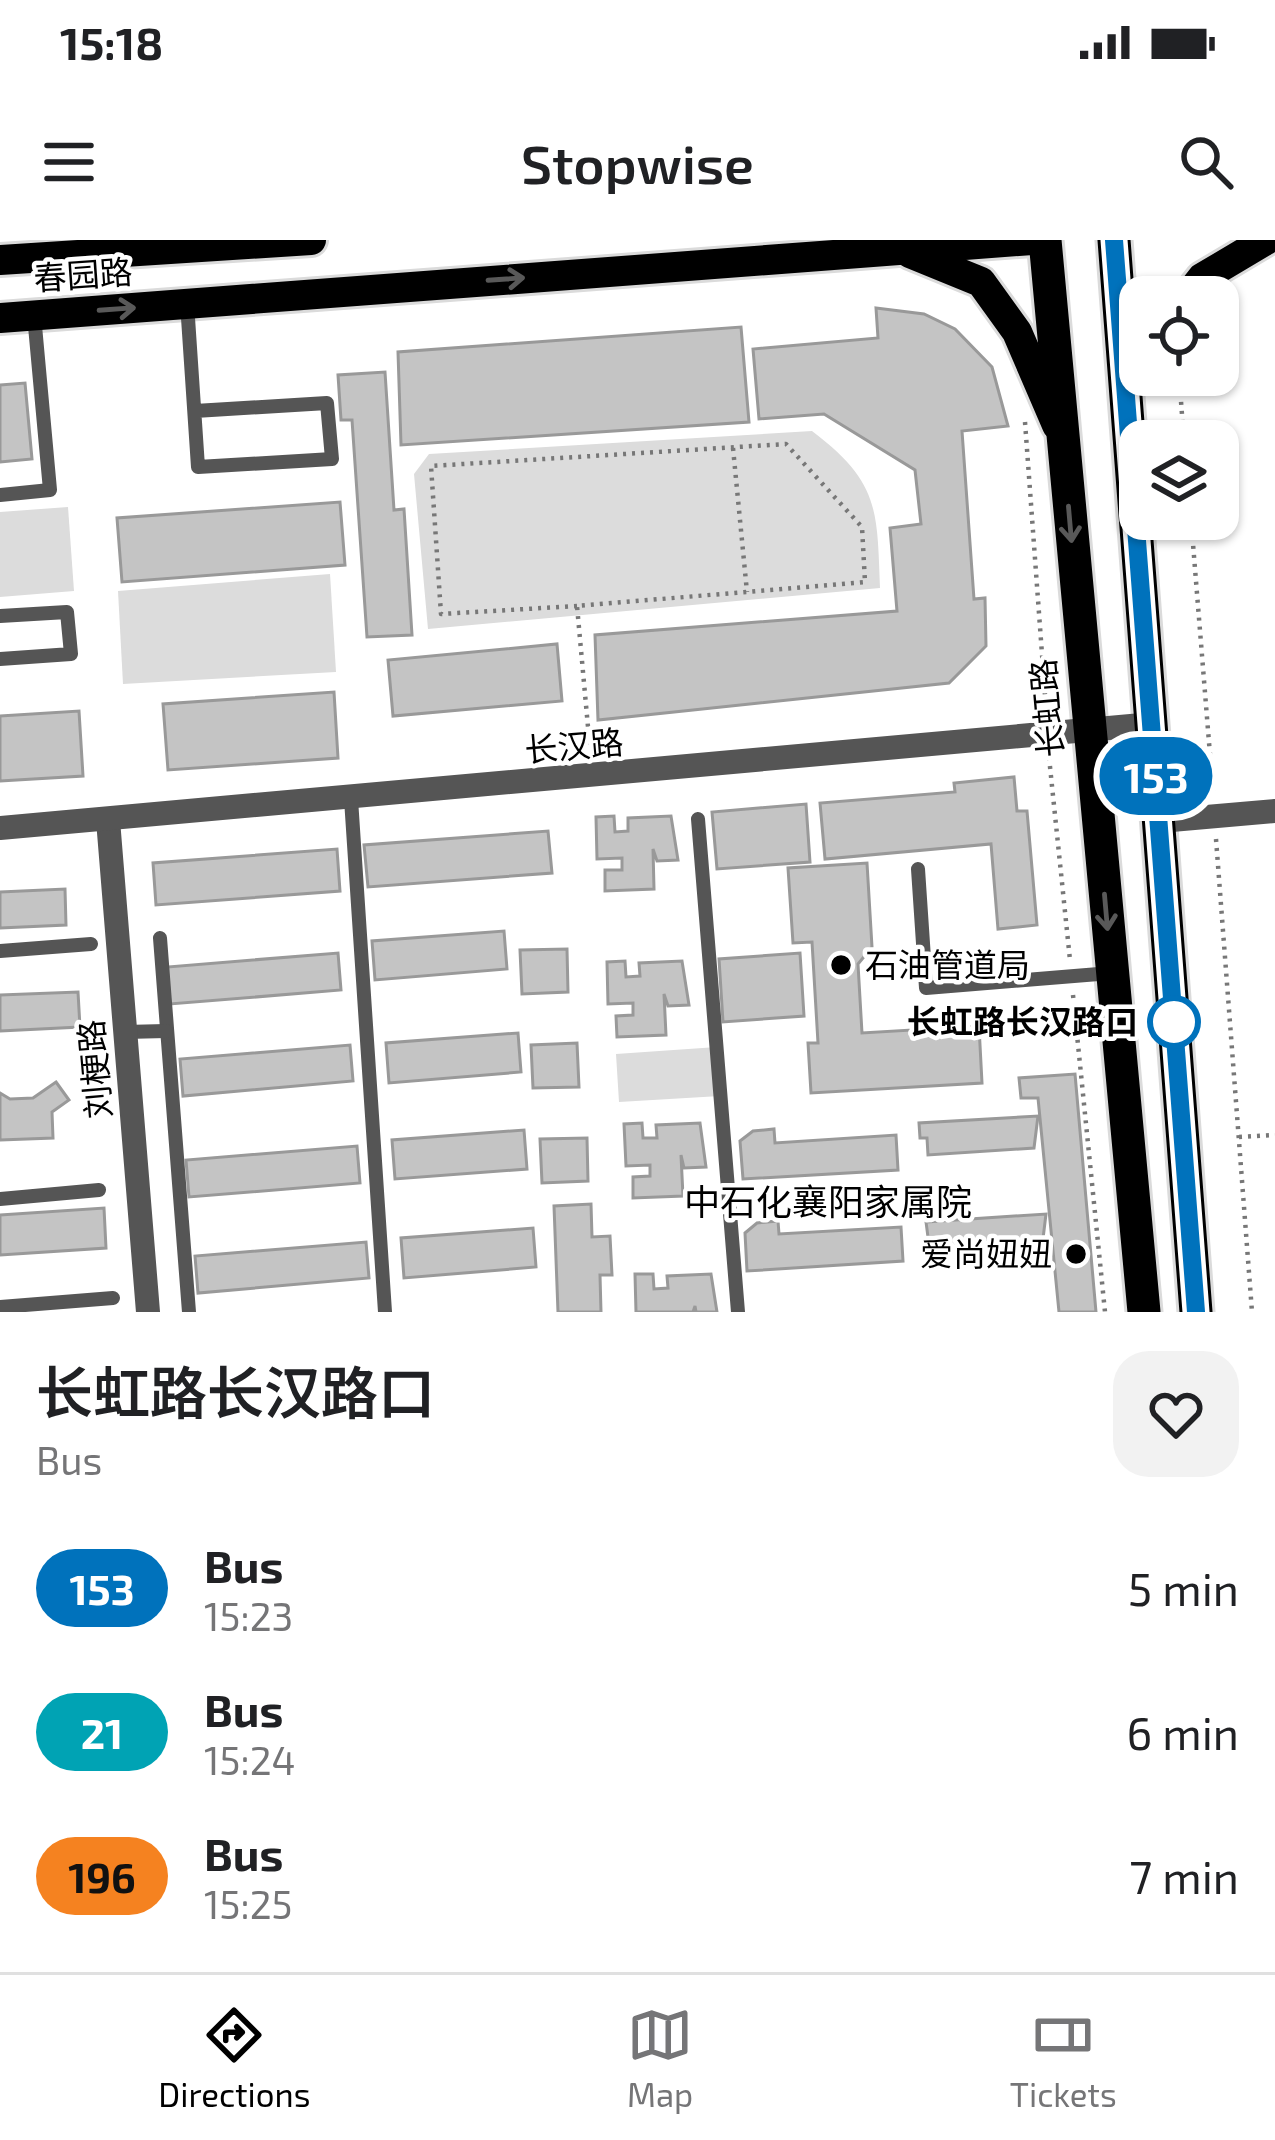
<!DOCTYPE html>
<html lang="en">
<head>
<meta charset="utf-8">
<style>
	:root { --surface:#fff; --page:#f2f2f2; --text:#202124; --muted:#757577; --line:#e0e0e0; --accent:#000 }
	body { margin:0; font-family:"Exo 2","Noto Sans SC",sans-serif; background:var(--page); color:var(--text); height:100vh; display:flex; flex-direction:column; font-size:45px; white-space:nowrap }
	* { box-sizing:border-box; margin:0 }
	p { font-size:39px; color:var(--muted) }
	.icon { flex:none; width:66px; height:66px; fill:none; stroke:currentColor; stroke-width:2; stroke-linecap:round; stroke-linejoin:round }
	.map { position:relative; height:1072px; overflow:hidden }
	.sheet { display:flex; flex-direction:column; background:var(--surface); flex:1 }
	.sheet>* { flex:none }
	.badge { padding:0 24px; border-radius:39px; font-size:42px; line-height:78px }
	.buttons { position:absolute; left:1119px; top:36px; display:grid; gap:24px }
	.buttons a { display:grid; place-items:center; width:120px; height:120px; border-radius:24px; background:var(--surface); box-shadow:0 3px 9px #0004; font-size:60px }
	.map>.badge { position:absolute; translate:-50% -50%; box-shadow:0 0 0 6px #fff }
	.round { display:grid; place-items:center; flex:none; width:126px; height:126px; border-radius:36px; background:var(--page) }
	.headline { display:flex; align-items:center; justify-content:space-between; height:204px; padding:0 36px }
	h1 { font-size:57px; font-weight:600; line-height:90px }
	ul { padding:0; list-style:none }
	li { display:flex; align-items:center; gap:36px; height:144px; padding:0 36px }
	li div { flex:1 }
	li b { display:block; font-size:45px }
	li em { font-style:normal }
	li .badge { min-width:132px; font-weight:700; text-align:center }
	.status { display:flex; justify-content:space-between; align-items:center; height:84px; padding:0 60px; background:var(--surface); direction:ltr }
	.status svg { height:33px; fill:currentColor }
	header { display:flex; justify-content:space-between; align-items:center; height:156px; padding:0 36px; background:var(--surface); font-size:54px; font-weight:600 }
	.tabs { display:flex; justify-content:space-around; align-items:center; height:168px; border-top:3px solid var(--line); background:var(--surface); font-size:33px; color:var(--muted) }
	.tabs a { display:grid; justify-items:center; gap:6px }
	.tabs .selected { color:var(--accent) }
	.map>svg:first-child { display:block }
</style>
</head>
<body>
<div class="status"><b>15:18</b><svg viewBox="0 0 49 12"><path d="M0 12V9h3v3zM5 12V6h3v6zM10 12V3h3v9zM15 12V0h3v12zM26 1h20v11H26zM47 4h2v5h-2z"/></svg></div>
<header><svg class="icon" aria-label="menu" viewBox="0 0 24 24"><path d="M4 6h16M4 12h16M4 18h16"/></svg>Stopwise<svg class="icon" aria-label="search" viewBox="0 0 24 24"><circle cx="10" cy="10" r="6"/><path d="M15 15l6 6"/></svg></header>
<div class="map">
<svg width="1275" height="1072" viewBox="0 0 1275 1072">
	<rect width="100%" height="100%" fill="#fff"/>
	<g fill="#dcdcdc">
		<path d="M 812,191 C 879,242 877,268 880,348 L 428,389 L 414,234 L 429,214 Z"/>
		<polygon points="68,267 74,351 0,357 0,272"/>
		<polygon points="330,334 336,432 123,444 118,351"/>
		<polygon points="717,807 720,856 619,862 616,814"/>
	</g>
	<g fill="#c4c4c4" stroke="#999" stroke-width="3">
		<polygon points="876,68 924,74 955,89 992,127 1008,186 962,191 974,359 985,358 986,406 949,443 598,480 595,395 897,371 890,288 921,284 915,230 824,174 759,179 753,109 878,98"/>
		<polygon points="741,87 749,182 401,205 398,112"/>
		<polygon points="385,132 394,270 404,269 412,395 367,397 352,180 341,180 338,135"/>
		<polygon points="25,143 32,219 0,222 0,145"/>
		<polygon points="340,262 345,325 122,342 117,278"/>
		<polygon points="557,404 562,461 393,476 388,420"/>
		<polygon points="334,452 338,518 168,530 163,464"/>
		<polygon points="79,471 83,536 0,541 0,476"/>
		<polygon points="1014,537 1017,571 1027,571 1037,685 998,689 991,604 825,619 820,563 955,552 954,543"/>
		<polygon points="806,564 810,622 717,629 712,572"/>
		<polygon points="614,576 615,592 628,591 628,578 671,576 678,620 657,621 653,609 654,649 605,651 605,630 622,630 622,618 597,619 596,577"/>
		<polygon points="548,591 552,633 368,647 364,605"/>
		<polygon points="337,609 340,651 156,665 153,623"/>
		<polygon points="867,623 872,707 858,724 862,793 979,786 982,843 811,853 808,803 818,803 812,702 793,703 788,628"/>
		<polygon points="65,649 66,685 0,688 0,652"/>
		<polygon points="504,691 507,729 375,740 372,701"/>
		<polygon points="567,709 568,752 522,754 520,710"/>
		<polygon points="338,713 341,750 170,764 167,727"/>
		<polygon points="800,713 804,776 723,782 719,719"/>
		<polygon points="625,721 626,737 640,736 639,723 682,721 689,765 668,766 664,754 666,795 617,797 616,776 633,775 633,763 608,764 607,722"/>
		<polygon points="78,752 80,787 0,791 0,755"/>
		<polygon points="518,793 521,832 389,843 386,803"/>
		<polygon points="577,803 579,847 533,848 531,805"/>
		<polygon points="350,805 353,841 183,856 180,819"/>
		<polygon points="1075,834 1096,1072 1059,1072 1038,858 1021,858 1019,838"/>
		<polygon points="56,842 69,860 52,872 53,898 0,900 0,853 10,859 33,858"/>
		<polygon points="1038,876 1034,908 928,915 927,898 920,898 919,883"/>
		<polygon points="642,883 643,898 657,898 656,885 700,883 706,927 684,928 681,915 683,956 633,958 633,937 650,936 650,925 626,926 624,884"/>
		<polygon points="774,889 775,903 896,895 898,930 743,939 740,901 753,891"/>
		<polygon points="524,890 527,929 395,939 392,900"/>
		<polygon points="587,898 588,941 542,943 540,899"/>
		<polygon points="357,906 360,943 189,957 186,920"/>
		<polygon points="591,964 592,997 610,996 612,1035 600,1035 601,1072 558,1072 554,966"/>
		<polygon points="104,968 106,1008 0,1015 0,975"/>
		<polygon points="1046,974 1042,1007 935,1013 934,997 928,997 926,982"/>
		<polygon points="778,981 779,994 901,987 903,1021 747,1031 745,993 757,983"/>
		<polygon points="533,988 536,1027 404,1038 401,998"/>
		<polygon points="366,1002 369,1038 198,1053 195,1016"/>
		<polygon points="635,1034 653,1034 654,1049 668,1048 667,1036 711,1034 717,1072 696,1072 695,1066 693,1072 636,1072"/>
	</g>
	<g fill="none" stroke-linecap="round" stroke-linejoin="round">
		<defs>
			<g id="primary">
				<polyline points="910,13 981,42 1017,92 1057,185"/>
				<polyline points="0,20 311,0"/>
				<polyline points="1187,57 1202,38 1266,0"/>
				<polyline points="0,78 1032,0"/>
			</g>
			<g id="trunk">
				<polyline points="1045,0 1144,1072"/>
				<polyline points="1114,0 1196,1072"/>
			</g>
		</defs>
		<use href="#primary" stroke="#dbdbdb" stroke-width="36"/>
		<use href="#trunk" stroke="#dbdbdb" stroke-width="39"/>
		<g stroke="#777" stroke-width="4.5" stroke-dasharray="3 6" stroke-linecap="butt">
			<polyline points="1179,135 1184,201"/>
			<polyline points="1025,182 1046,469"/>
			<polyline points="733,208 747,352"/>
			<polyline points="1191,279 1213,552"/>
			<polyline points="577,366 441,374 431,226 786,204 862,287 865,342 577,366 590,509"/>
			<polyline points="1049,517 1070,720"/>
			<polyline points="1216,599 1252,1072"/>
			<polyline points="1073,755 1105,1072"/>
			<polyline points="1239,897 1275,895"/>
		</g>
		<g stroke="#555" stroke-width="14">
			<polyline points="187,63 198,227 332,219 327,163 195,171"/>
			<polyline points="0,255 50,250 34,75"/>
			<polyline points="0,376 67,372 71,414 0,419"/>
			<polyline points="351,559 385,1072"/>
			<polyline points="698,579 738,1072"/>
			<polyline points="918,629 926,748 1111,733"/>
			<polyline points="160,698 189,1072"/>
			<polyline points="0,711 91,704"/>
			<polyline points="125,792 166,791"/>
			<polyline points="0,959 99,950"/>
			<polyline points="0,1067 113,1058"/>
		</g>
		<g stroke="#555" stroke-width="24">
			<polyline points="108,580 148,1072"/>
			<polyline points="1160,581 1275,571"/>
			<polyline points="0,588 1153,484"/>
		</g>
		<use href="#primary" stroke="#000" stroke-width="30"/>
		<use href="#trunk" stroke="#000" stroke-width="33"/>
	</g>
	<defs><path id="oneway-shaft" d="M-6 0H5M1.5-3L5.5 0L1.5 3" fill="none" stroke-width="1.6" stroke-linecap="round" stroke-linejoin="round" transform="scale(3)"/></defs>
	<g stroke="#595959">
		<use href="#oneway-shaft" transform="translate(506 39) rotate(-4)"/>
		<use href="#oneway-shaft" transform="translate(117 69) rotate(-4)"/>
		<use href="#oneway-shaft" transform="translate(1070 284) rotate(85)"/>
		<use href="#oneway-shaft" transform="translate(1106 672) rotate(85)"/>
	</g>
	<g fill="none" stroke-linecap="round" stroke-linejoin="round">
		<defs>
			<polyline id="line" points="1114,0 1196,1072"/>
		</defs>
		<use href="#line" stroke="#fff" stroke-width="27"/>
		<use href="#line" stroke="#0072bc" stroke-width="18"/>
	</g>
	<g fill="#000" stroke="#fff" stroke-width="4.5">
		<circle cx="841" cy="725" r="12"/>
		<circle cx="1076" cy="1014" r="12"/>
	</g>
	<circle fill="#fff" stroke="#0072bc" stroke-width="6" cx="1174" cy="782" r="24"/>
	<g text-anchor="middle" stroke-width="9" stroke-linejoin="round" paint-order="stroke">
		<g font-size="33" fill="#000" stroke="#fff">
			<text transform="translate(83 35) rotate(-4)" y="12">春园路</text>
			<text transform="translate(1047 468) rotate(-95)" y="12">长虹路</text>
			<text transform="translate(574 506) rotate(-5)" y="12">长汉路</text>
			<text transform="translate(95 829) rotate(-95)" y="12">刘梗路</text>
		</g>
		<g font-size="33" fill="#000" stroke="#fff" text-anchor="start">
			<text x="865" y="737">石油管道局</text>
			<text x="1052" y="1026" text-anchor="end">爱尚妞妞</text>
		</g>
		<g font-size="33" font-weight="bold" fill="#000" stroke="#fff" text-anchor="end">
			<text x="1138" y="794">长虹路长汉路口</text>
		</g>
		<g font-size="36" fill="#000" stroke="#fff">
			<text x="828" y="975">中石化襄阳家属院</text>
		</g>
	</g>
</svg>
<div class="buttons">
<a><svg class="icon" aria-label="locate" viewBox="0 0 24 24"><circle cx="12" cy="12" r="6"/><path d="M12 2v4M12 18v4M2 12h4M18 12h4"/></svg></a>
<a><svg class="icon" aria-label="layers" viewBox="0 0 24 24"><path d="M12 4l9 5-9 5-9-5zM3 14l9 5 9-5"/></svg></a>
</div>
<b class="badge" style="left:1156px;top:536px;background:#0072bc;color:#fff">153</b>
</div>
<section class="sheet">
<div class="headline"><div><h1>长虹路长汉路口</h1><p>Bus</p></div><a class="round"><svg class="icon" aria-label="heart" viewBox="0 0 24 24"><path d="M12 20l-8-8c-3-5 5-10 8-4 3-6 11-1 8 4z"/></svg></a></div>
<ul>
<li><span class="badge" style="background:#0072bc;color:#fff">153</span><div><b>Bus</b><p>15:23</p></div><em>5 min</em></li>
<li><span class="badge" style="background:#00a3b4;color:#fff">21</span><div><b>Bus</b><p>15:24</p></div><em>6 min</em></li>
<li><span class="badge" style="background:#f58220;color:#111">196</span><div><b>Bus</b><p>15:25</p></div><em>7 min</em></li>
</ul>
</section>
<nav class="tabs">
<a class="selected"><svg class="icon" aria-label="directions" viewBox="0 0 24 24"><path d="M12 3l9 9-9 9-9-9zM9 14v-3h6M13 9l2 2-2 2"/></svg>Directions</a>
<a><svg class="icon" aria-label="map" viewBox="0 0 24 24"><path d="M3 6l6-2 6 2 6-2v14l-6 2-6-2-6 2zM9 4v14M15 6v14"/></svg>Map</a>
<a><svg class="icon" aria-label="tickets" viewBox="0 0 24 24"><path d="M3 7h18v10H3zM15 7v10"/></svg>Tickets</a>
</nav>
</body>
</html>
